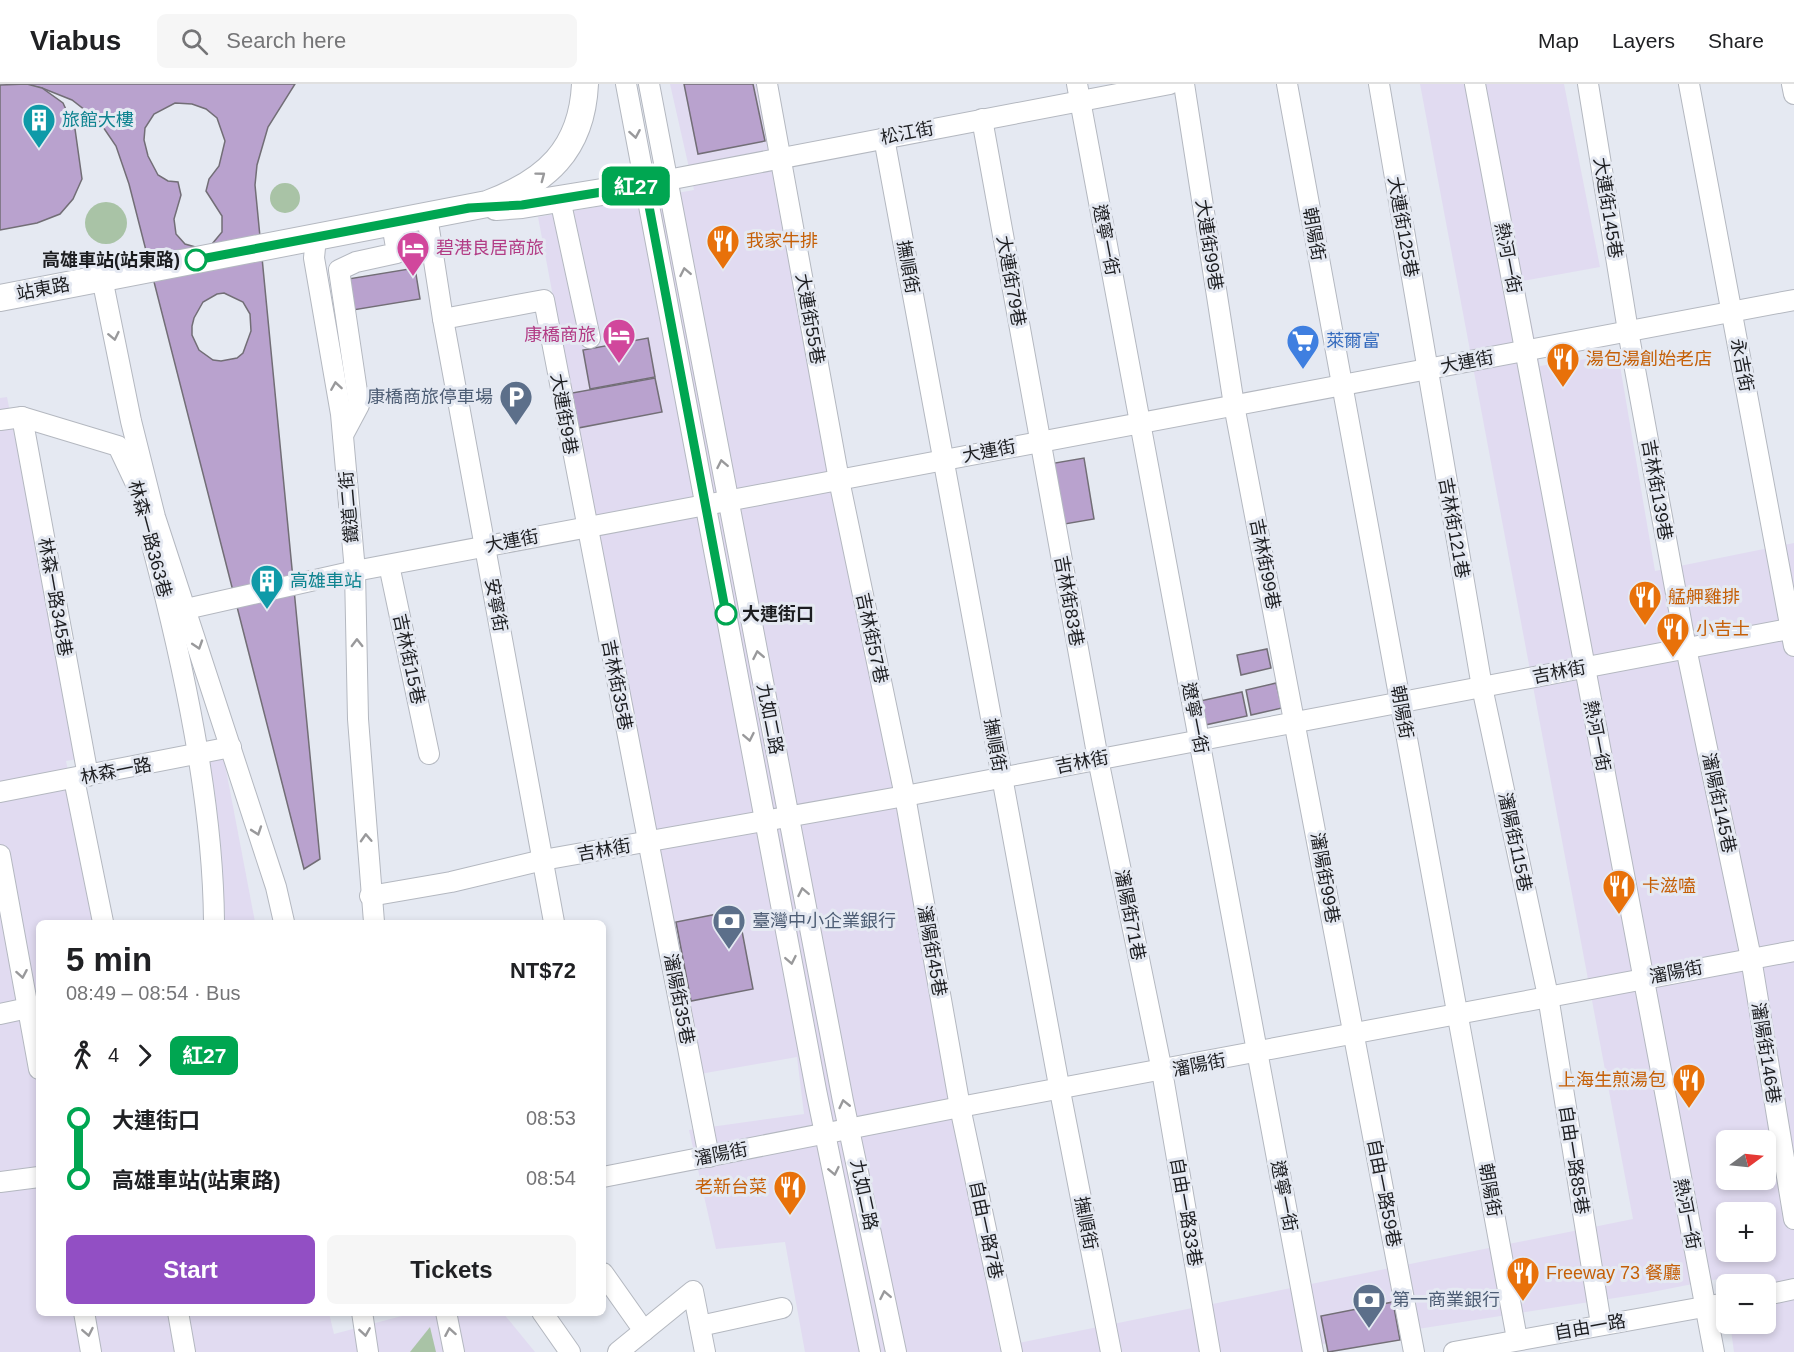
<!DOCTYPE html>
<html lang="en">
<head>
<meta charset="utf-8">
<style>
	:root { --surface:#fff; --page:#f6f6f6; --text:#202124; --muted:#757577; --line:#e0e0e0; --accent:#924fc4 }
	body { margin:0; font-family:Helvetica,"Noto Sans TC",sans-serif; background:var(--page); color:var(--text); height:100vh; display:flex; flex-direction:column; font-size:22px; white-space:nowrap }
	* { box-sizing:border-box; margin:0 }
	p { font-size:20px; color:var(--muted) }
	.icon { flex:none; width:33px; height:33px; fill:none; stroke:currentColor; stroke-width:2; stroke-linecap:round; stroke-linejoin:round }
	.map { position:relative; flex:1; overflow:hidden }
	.details { position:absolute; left:36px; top:836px; width:570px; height:396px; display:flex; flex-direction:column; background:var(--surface); border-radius:9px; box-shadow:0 3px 9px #0003 }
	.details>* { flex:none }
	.badge { padding:0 12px; border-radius:9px; font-size:21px; line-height:39px }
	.needle { width:39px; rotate:75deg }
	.fabs { position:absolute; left:1716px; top:1046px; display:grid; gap:12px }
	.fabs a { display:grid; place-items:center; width:60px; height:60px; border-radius:9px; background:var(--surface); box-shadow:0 3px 9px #0003; font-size:30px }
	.map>.badge { position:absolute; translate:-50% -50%; box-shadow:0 0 0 3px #fff }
	.legs { display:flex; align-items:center; gap:9px; height:66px; padding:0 30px; font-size:20px }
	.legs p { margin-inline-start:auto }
	.head { display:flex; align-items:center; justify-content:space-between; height:102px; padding:0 30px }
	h1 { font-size:33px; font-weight:700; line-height:45px }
	.cta { display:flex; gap:12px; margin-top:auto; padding:12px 30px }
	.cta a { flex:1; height:69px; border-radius:9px; background:var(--accent); color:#fff; font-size:24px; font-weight:700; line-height:69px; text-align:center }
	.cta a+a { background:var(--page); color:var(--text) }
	ul { padding:0 30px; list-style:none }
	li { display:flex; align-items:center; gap:21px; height:60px; font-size:22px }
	li i { display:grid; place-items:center; width:9px; height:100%; margin:0 8px; background:currentColor }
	li i::after { content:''; width:15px; height:15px; margin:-8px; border:4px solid; border-radius:50%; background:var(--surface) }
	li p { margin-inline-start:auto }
	li:first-child i { background:linear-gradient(#0000 50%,currentColor 0) }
	li:last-child i { background:linear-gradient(currentColor 50%,#0000 0) }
	header { display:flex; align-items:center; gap:36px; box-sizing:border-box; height:84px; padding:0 30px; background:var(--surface); border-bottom:2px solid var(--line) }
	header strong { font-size:28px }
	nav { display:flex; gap:33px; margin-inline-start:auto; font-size:21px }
	.search { width:420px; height:54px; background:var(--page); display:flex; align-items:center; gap:15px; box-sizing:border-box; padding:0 21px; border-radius:9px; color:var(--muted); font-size:22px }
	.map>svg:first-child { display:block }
</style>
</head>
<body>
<header>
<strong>Viabus</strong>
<div class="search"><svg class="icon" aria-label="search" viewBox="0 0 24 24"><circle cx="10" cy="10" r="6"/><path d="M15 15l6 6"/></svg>Search here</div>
<nav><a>Map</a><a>Layers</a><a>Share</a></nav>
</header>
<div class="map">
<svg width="1794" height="1268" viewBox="0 0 1794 1268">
	<rect width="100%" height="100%" fill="#e5e9f2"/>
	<g fill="#e1dbf1" fill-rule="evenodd">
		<path d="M 670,0 L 763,0 L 910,797 L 999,1263 L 1633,1135 L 1420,0 L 1564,0 L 1600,183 L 1523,197 L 1540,282 L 1618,270 L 1655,487 L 1794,459 L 1794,1268 L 1734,1268 L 1730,1239 L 1766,1239 L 1766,1200 L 1726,1200 L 1726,1217 L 1723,1194 L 1647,1209 L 1303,1263 L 1304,1268 L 805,1268 L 785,1158 L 716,1165 L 689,1046 L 804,1030 L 797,973 L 700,990 L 538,133 L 694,106 ZM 1726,1056 L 1766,1056 L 1766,1095 L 1726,1095 ZM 1726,1128 L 1766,1128 L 1766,1167 L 1726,1167 Z"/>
		<polygon points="7,313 78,675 66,677 98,838 39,838 39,1228 175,1229 183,1268 0,1268 0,314"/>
		<polygon points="223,670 255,838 214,838 201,672"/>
		<polygon points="182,1229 329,1229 334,1250 413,1229 503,1229 535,1268 190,1268"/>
	</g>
	<g fill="#a9c3a6">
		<circle cx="285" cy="114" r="15"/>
		<circle cx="106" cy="139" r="21"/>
		<polygon points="430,1243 436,1268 410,1268"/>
	</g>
	<g fill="#b9a2ce" stroke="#726e76" stroke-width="1.5" fill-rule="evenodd">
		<path d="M 20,0 L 295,0 L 268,43 L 257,81 L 255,101 L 320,775 L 304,785 L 129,100 L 116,62 L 99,37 L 72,16 L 42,4 ZM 175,19 L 192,20 L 206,25 L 217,34 L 225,57 L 219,82 L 209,95 L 206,107 L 222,132 L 222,148 L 212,160 L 199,164 L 185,160 L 176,150 L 174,135 L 181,111 L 178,98 L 168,97 L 158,91 L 148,72 L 144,56 L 145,44 L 154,30 ZM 224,209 L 243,218 L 250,230 L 251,247 L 243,269 L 237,274 L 221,277 L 213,276 L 199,266 L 192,251 L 192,242 L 194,234 L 203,218 L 217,210 Z"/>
		<polygon points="27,0 42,4 63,19 75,45 82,95 73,115 60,130 37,139 0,146 0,1"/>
		<polygon points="684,0 753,0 765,57 698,70"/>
		<polygon points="415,184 420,215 353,226 348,195"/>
		<polygon points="648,254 655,293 590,305 583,266"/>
		<polygon points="655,294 662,328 578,344 572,309"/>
		<polygon points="1084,374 1094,435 1059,441 1049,380"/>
		<polygon points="1267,565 1271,584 1241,591 1237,571"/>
		<polygon points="1276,599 1282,624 1251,631 1246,606"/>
		<polygon points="1242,608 1247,632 1205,641 1200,617"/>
		<polygon points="738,826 753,905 691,917 676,838"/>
		<polygon points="1393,1218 1400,1256 1328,1268 1321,1232"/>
	</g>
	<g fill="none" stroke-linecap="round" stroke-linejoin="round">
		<defs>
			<g id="minor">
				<polyline points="626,0 816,1006 870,1268"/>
				<polyline points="649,0 843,1017 896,1268"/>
				<polyline points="767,0 839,396 905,712 960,1023 1012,1268"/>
				<polyline points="1077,0 1313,1268"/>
				<polyline points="1184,0 1234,321 1414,1268"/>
				<polyline points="1287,0 1517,1255"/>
				<polyline points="1379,0 1482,603 1548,912 1601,1240"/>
				<polyline points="1475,0 1714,1268"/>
				<polyline points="1588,0 1628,247 1686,564 1751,874 1794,1135"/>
				<polyline points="1689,0 1794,562"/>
				<polyline points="1792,0 1794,10"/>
				<polyline points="982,35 1098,675 1162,987 1210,1268"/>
				<polyline points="884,54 1060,1007 1111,1268"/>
				<polyline points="657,98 1170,0"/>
				<polyline points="560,115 590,254"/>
				<polyline points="427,132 443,235 554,838"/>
				<polyline points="316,153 314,174 341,330 355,487 358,635 374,838"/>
				<polyline points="102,194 131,337 155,433 276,803 284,838"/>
				<polyline points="443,235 544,216 709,1073"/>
				<polyline points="22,333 88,692"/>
				<polyline points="0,336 22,333 118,362 136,400"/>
				<polyline points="343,351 359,321 339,186 356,178 397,169 392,140"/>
				<path d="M 152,461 C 183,579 213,716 214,838"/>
				<polyline points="389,481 429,670"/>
				<polyline points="186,525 355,487 1794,216"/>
				<polyline points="74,695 103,838"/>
				<polyline points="0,708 231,663"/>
				<polyline points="0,771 39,985"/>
				<polyline points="370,812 451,798 543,776 905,712 1794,544"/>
				<polyline points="0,930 28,924"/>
				<polyline points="603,1093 960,1023 1794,867"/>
				<polyline points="0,1098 39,1093"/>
				<polyline points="603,1189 644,1247"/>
				<polyline points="1766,1211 1794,1205"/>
				<polyline points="84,1228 91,1268"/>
				<polyline points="178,1228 185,1268"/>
				<polyline points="362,1228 368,1268"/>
				<polyline points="446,1228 454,1268"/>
				<polyline points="542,1228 570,1268"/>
				<polyline points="700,1242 782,1224"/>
				<polyline points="618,1268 693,1207 705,1268"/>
				<polyline points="1454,1268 1726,1219"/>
			</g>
			<g id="major">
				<polyline points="496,123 522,121 645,101"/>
				<path d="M 0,214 L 487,120 C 546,98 582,66 585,0"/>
			</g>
		</defs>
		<use href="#minor" stroke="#b4b8c0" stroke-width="22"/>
		<use href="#major" stroke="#b4b8c0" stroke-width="28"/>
		<use href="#minor" stroke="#fff" stroke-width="20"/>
		<use href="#major" stroke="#fff" stroke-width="26"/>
	</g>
	<defs><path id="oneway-chevron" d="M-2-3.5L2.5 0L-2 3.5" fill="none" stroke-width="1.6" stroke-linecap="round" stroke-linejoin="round" transform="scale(1.5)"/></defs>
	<g stroke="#99999b">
		<use href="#oneway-chevron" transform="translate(635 50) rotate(80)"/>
		<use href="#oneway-chevron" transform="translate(541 92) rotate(-37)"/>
		<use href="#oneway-chevron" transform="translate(685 188) rotate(-101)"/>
		<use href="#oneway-chevron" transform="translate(114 252) rotate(78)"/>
		<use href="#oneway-chevron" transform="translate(336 302) rotate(-99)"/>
		<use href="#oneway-chevron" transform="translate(722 380) rotate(-101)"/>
		<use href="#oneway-chevron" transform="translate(357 559) rotate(-91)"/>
		<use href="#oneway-chevron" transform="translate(198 561) rotate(72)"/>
		<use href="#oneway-chevron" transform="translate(758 571) rotate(-101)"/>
		<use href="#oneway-chevron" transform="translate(749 653) rotate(79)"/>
		<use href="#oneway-chevron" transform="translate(257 747) rotate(71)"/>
		<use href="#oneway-chevron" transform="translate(366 754) rotate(-93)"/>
		<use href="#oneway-chevron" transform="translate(803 808) rotate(-101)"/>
		<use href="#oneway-chevron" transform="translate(791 876) rotate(79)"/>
		<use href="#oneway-chevron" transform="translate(22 890) rotate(80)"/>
		<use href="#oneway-chevron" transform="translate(844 1020) rotate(-103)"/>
		<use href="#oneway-chevron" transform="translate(834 1087) rotate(78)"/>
		<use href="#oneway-chevron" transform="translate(885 1211) rotate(-101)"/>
		<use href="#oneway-chevron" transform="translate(88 1248) rotate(79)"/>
		<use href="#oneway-chevron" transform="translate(365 1248) rotate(81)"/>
		<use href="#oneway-chevron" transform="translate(450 1248) rotate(-100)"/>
	</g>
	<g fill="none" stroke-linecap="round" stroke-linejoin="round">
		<defs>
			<polyline id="line-1" points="196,176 469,124 522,121 645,101 726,530"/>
		</defs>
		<use href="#line-1" stroke="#fff" stroke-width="14"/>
		<use href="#line-1" stroke="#00a651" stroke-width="9"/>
	</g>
	<defs>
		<symbol id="building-pin" viewBox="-11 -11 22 30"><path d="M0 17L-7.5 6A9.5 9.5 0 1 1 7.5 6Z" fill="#0f9aa8" stroke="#e5e9f2"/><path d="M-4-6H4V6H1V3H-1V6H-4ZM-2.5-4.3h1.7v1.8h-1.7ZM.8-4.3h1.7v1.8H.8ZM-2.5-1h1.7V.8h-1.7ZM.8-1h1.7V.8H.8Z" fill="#fff"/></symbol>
		<symbol id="restaurant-pin" viewBox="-11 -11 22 30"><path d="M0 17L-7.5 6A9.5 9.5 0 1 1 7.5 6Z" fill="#e8710a" stroke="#e5e9f2"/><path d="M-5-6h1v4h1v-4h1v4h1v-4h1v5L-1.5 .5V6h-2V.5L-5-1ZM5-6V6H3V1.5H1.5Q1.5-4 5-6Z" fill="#fff"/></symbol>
		<symbol id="hotel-pin" viewBox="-11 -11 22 30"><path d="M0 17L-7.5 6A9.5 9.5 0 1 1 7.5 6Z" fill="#d1479c" stroke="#e5e9f2"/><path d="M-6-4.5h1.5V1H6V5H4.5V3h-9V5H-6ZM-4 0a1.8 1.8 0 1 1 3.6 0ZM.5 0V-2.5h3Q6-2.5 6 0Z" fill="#fff"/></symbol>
		<symbol id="supermarket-pin" viewBox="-11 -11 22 30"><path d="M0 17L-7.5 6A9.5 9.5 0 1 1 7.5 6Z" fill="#3f7fe0" stroke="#e5e9f2"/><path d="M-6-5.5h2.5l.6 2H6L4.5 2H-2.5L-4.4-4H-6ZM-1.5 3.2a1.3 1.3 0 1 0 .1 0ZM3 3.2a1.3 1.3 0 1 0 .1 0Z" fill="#fff"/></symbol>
		<symbol id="parking-pin" viewBox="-11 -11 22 30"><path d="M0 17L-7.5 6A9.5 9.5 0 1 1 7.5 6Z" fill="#5c6f8a" stroke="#e5e9f2"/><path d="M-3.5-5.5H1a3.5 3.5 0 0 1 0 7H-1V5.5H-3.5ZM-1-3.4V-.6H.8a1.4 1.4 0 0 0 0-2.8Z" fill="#fff"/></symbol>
		<symbol id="bank-pin" viewBox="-11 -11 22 30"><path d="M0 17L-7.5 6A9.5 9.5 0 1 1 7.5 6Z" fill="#5c6f8a" stroke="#e5e9f2"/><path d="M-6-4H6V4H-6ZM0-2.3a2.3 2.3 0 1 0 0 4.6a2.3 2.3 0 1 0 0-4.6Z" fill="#fff"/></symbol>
	</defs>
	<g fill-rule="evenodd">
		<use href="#building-pin" x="20" y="17" width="38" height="52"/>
		<use href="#restaurant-pin" x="704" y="138" width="38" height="52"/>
		<use href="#hotel-pin" x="394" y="145" width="38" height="52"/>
		<use href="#hotel-pin" x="600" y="232" width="38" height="52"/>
		<use href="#supermarket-pin" x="1284" y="238" width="38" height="52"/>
		<use href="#restaurant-pin" x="1544" y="256" width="38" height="52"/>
		<use href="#parking-pin" x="497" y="294" width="38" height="52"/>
		<use href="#building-pin" x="248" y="478" width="38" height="52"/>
		<use href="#restaurant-pin" x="1626" y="494" width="38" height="52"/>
		<use href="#restaurant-pin" x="1654" y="526" width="38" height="52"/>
		<use href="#restaurant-pin" x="1600" y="783" width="38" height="52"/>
		<use href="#bank-pin" x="710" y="818" width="38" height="52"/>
		<use href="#restaurant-pin" x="1670" y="977" width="38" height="52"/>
		<use href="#restaurant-pin" x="771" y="1084" width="38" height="52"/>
		<use href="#restaurant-pin" x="1504" y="1170" width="38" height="52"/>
		<use href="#bank-pin" x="1350" y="1197" width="38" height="52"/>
	</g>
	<g fill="#fff" stroke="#00a651" stroke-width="3">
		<circle cx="196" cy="176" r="10"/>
		<circle cx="726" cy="530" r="10"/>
	</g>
	<g text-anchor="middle" stroke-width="6" stroke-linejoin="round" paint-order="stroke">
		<g font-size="18" fill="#0d838f" stroke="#e5e9f2" text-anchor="start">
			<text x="62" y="42">旅館大樓</text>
			<text x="290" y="503">高雄車站</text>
		</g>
		<g font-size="18" fill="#1c1d20" stroke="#e5e9f2">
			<text transform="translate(907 49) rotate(-11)" y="6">松江街</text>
			<text transform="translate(1608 124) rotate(81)" y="6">大連街145巷</text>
			<text transform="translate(1403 143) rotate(80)" y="6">大連街125巷</text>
			<text transform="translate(1314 150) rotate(80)" y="6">朝陽街</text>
			<text transform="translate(1106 156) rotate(79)" y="6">遼寧一街</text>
			<text transform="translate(1209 161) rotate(81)" y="6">大連街99巷</text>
			<text transform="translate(1508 174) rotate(79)" y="6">熱河一街</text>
			<text transform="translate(908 183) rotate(80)" y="6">撫順街</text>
			<text transform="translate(1011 197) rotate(80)" y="6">大連街79巷</text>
			<text transform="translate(43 205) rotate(-11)" y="6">站東路</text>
			<text transform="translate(810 235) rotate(80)" y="6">大連街55巷</text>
			<text transform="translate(1467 278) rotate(-11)" y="6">大連街</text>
			<text transform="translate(1742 281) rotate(79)" y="6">永吉街</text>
			<text transform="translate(564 330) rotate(80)" y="6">大連街9巷</text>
			<text transform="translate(989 367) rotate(-11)" y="6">大連街</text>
			<text transform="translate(1657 406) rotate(80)" y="6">吉林街139巷</text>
			<text transform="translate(349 423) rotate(-95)" y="6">鐵道二街</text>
			<text transform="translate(1454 444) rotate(80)" y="6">吉林街121巷</text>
			<text transform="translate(150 455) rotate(75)" y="6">林森一路363巷</text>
			<text transform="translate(512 457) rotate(-11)" y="6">大連街</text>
			<text transform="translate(1265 480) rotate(79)" y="6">吉林街99巷</text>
			<text transform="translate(55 513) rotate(80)" y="6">林森一路345巷</text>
			<text transform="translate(1069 517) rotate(80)" y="6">吉林街83巷</text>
			<text transform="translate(496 521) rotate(80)" y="6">安寧街</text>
			<text transform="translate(872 554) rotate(78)" y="6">吉林街57巷</text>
			<text transform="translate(409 575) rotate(78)" y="6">吉林街15巷</text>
			<text transform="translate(1559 588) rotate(-11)" y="6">吉林街</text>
			<text transform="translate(617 601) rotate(79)" y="6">吉林街35巷</text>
			<text transform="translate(1402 628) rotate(80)" y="6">朝陽街</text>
			<text transform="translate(1195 634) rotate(79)" y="6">遼寧一街</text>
			<text transform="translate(770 635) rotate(79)" y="6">九如二路</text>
			<text transform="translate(1597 652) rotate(79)" y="6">熱河一街</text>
			<text transform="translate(995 661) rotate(80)" y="6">撫順街</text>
			<text transform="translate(1082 678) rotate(-11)" y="6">吉林街</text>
			<text transform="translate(116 687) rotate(-11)" y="6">林森一路</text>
			<text transform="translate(1719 719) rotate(78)" y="6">瀋陽街145巷</text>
			<text transform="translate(1515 758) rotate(78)" y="6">瀋陽街115巷</text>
			<text transform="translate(604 766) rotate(-10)" y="6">吉林街</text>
			<text transform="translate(1325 794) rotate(80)" y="6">瀋陽街99巷</text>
			<text transform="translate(1130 831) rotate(79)" y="6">瀋陽街71巷</text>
			<text transform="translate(932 867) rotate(80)" y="6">瀋陽街45巷</text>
			<text transform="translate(1676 888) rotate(-11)" y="6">瀋陽街</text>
			<text transform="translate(679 915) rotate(79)" y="6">瀋陽街35巷</text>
			<text transform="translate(1766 969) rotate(81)" y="6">瀋陽街146巷</text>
			<text transform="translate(1199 981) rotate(-11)" y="6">瀋陽街</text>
			<text transform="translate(721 1070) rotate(-11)" y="6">瀋陽街</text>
			<text transform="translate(1574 1076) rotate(81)" y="6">自由一路85巷</text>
			<text transform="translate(1490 1106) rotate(80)" y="6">朝陽街</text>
			<text transform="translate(1384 1109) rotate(79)" y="6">自由一路59巷</text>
			<text transform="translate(864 1111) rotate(78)" y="6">九如二路</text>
			<text transform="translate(1284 1112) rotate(79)" y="6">遼寧一街</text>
			<text transform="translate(1186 1128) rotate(80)" y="6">自由一路33巷</text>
			<text transform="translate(1687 1130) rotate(79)" y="6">熱河一街</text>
			<text transform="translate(1086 1139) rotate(79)" y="6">撫順街</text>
			<text transform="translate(986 1146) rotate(78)" y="6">自由一路7巷</text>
			<text transform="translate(1590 1243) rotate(-10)" y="6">自由一路</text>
		</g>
		<g font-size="18" fill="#c56008" stroke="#e5e9f2" text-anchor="start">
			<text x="746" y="163">我家牛排</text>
			<text x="1586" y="281">湯包湯創始老店</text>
			<text x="1668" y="519">艋舺雞排</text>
			<text x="1696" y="551">小吉士</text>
			<text x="1642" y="808">卡滋嗑</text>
			<text x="1666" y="1002" text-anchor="end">上海生煎湯包</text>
			<text x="767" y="1109" text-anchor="end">老新台菜</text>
			<text x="1546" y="1195">Freeway 73 餐廳</text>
		</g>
		<g font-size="18" fill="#b23c85" stroke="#e5e9f2" text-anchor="start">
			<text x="436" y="170">碧港良居商旅</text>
			<text x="596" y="257" text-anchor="end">康橋商旅</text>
		</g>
		<g font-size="18" font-weight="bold" fill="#1c1d20" stroke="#e5e9f2" text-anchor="end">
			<text x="180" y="182">高雄車站(站東路)</text>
			<text x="742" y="536" text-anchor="start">大連街口</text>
		</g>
		<g font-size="18" fill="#366cbe" stroke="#e5e9f2" text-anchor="start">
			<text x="1326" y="263">萊爾富</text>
		</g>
		<g font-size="18" fill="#4e5e75" stroke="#e5e9f2" text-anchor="start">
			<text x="493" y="319" text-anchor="end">康橋商旅停車場</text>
			<text x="752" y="843">臺灣中小企業銀行</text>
			<text x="1392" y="1222">第一商業銀行</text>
		</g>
	</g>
</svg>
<div class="fabs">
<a><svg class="needle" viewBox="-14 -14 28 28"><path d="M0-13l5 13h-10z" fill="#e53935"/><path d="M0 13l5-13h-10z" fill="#757577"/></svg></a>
<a>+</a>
<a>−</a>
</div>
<b class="badge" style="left:636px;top:102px;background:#00a651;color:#fff">紅27</b>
<section class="details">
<div class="head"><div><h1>5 min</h1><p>08:49 – 08:54 · Bus</p></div><b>NT$72</b></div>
<div class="legs"><svg class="icon" aria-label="walk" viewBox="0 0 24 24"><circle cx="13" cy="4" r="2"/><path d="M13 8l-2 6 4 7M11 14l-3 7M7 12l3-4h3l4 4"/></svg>4<svg class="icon" aria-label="forward" viewBox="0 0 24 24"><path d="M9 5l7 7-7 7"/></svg><b class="badge" style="background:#00a651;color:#fff">紅27</b></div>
<ul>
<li><i style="color:#00a651"></i><b>大連街口</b><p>08:53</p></li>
<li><i style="color:#00a651"></i><b>高雄車站(站東路)</b><p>08:54</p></li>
</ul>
<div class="cta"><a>Start</a><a>Tickets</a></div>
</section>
</div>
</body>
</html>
